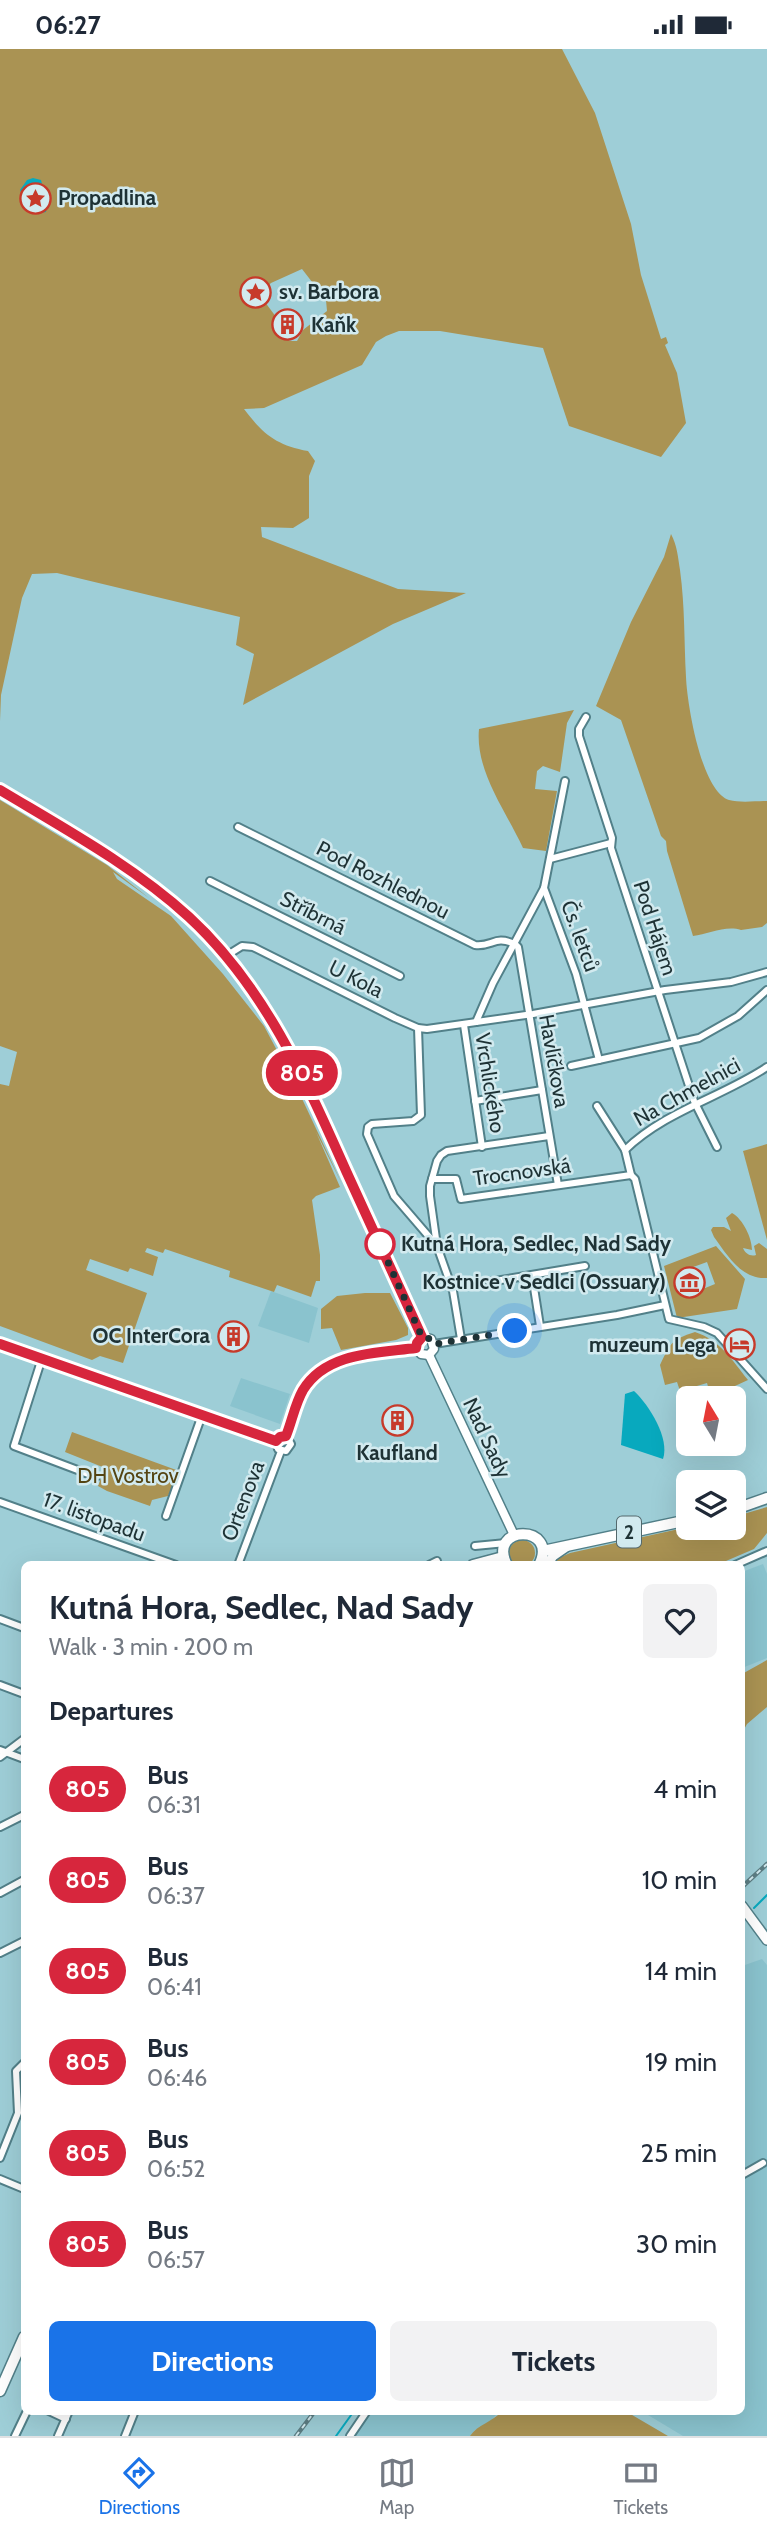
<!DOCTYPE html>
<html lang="en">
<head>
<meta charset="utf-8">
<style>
	:root { --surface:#fff; --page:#f2f2f3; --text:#1f2937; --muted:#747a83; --line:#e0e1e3; --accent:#1a73e8 }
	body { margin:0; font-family:Cabin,sans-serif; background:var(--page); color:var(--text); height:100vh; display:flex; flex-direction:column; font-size:26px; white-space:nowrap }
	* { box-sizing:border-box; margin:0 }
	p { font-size:23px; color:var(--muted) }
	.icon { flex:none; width:38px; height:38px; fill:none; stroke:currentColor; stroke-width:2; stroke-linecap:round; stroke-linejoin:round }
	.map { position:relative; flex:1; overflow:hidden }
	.details { position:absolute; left:21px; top:1512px; width:724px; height:854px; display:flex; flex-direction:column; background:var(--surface); border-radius:10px; box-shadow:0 7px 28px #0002 }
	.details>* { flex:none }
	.badge { padding:0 14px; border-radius:23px; font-size:24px; line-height:46px }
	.needle { width:46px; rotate:350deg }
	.fabs { position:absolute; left:676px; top:1337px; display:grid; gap:14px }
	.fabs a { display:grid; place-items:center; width:70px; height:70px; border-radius:10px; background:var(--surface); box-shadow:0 7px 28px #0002; font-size:35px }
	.you { position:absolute; width:35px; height:35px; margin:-18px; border:5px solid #fff; border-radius:50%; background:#1a73e8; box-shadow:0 0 0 10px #1a73e833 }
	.map>.badge { position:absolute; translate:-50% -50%; box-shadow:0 0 0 4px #fff }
	h2 { padding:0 28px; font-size:26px; line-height:63px }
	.round { display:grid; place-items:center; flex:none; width:74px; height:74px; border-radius:10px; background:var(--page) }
	.summary { display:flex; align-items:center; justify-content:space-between; height:119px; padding:0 28px }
	h1 { font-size:33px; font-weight:800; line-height:52px }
	.primary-button { display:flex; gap:14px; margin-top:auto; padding:14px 28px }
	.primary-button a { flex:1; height:80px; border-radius:10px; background:var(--accent); color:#fff; font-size:28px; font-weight:800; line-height:80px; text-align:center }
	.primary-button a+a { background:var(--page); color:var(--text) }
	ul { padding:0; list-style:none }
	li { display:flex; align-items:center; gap:21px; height:91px; padding:0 28px }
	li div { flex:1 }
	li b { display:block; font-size:26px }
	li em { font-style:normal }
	li .badge { min-width:77px; font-weight:700; text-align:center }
	.status { display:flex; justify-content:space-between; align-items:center; height:49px; padding:0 35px; background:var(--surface); direction:ltr }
	.status svg { height:19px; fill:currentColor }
	.tabs { display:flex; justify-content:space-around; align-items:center; height:98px; border-top:2px solid var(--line); background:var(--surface); font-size:19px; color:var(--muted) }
	.tabs a { display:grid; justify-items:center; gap:4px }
	.tabs .current { color:var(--accent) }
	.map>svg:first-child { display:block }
</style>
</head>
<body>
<div class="status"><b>06:27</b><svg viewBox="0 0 49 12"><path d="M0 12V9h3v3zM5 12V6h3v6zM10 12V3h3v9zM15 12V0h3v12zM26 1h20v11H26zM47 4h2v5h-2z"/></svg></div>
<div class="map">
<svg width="767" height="2387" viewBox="0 0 767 2387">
	<rect width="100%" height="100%" fill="#9eced7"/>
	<g fill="#8ac3ce">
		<polygon points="271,1242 318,1259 309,1294 258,1277"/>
		<polygon points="241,1329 290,1345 280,1375 230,1357"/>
		<polygon points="763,1515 767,1525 767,1609 742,1619 742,1523"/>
		<polygon points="762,1910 767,1916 767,2387 683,2387 643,2363 742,2362 742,1917"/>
		<polygon points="367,2363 498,2363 491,2372 475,2381 470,2387 350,2387"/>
	</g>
	<g fill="#aa9353" fill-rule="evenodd">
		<path d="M 0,0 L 562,0 L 595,64 L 631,175 L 641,226 L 661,290 L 666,288 L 668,294 L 665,296 L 677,324 L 686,374 L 661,408 L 569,377 L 543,299 L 440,282 L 399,282 L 386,287 L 376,293 L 362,316 L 264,359 L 244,360 C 263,385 276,396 308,402 L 315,412 L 309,427 L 309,469 L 293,479 L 261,478 L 262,488 L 398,540 L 466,544 L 393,575 L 243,656 L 254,605 L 236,596 L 240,568 L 57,524 L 32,525 L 22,549 L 1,646 L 0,672 ZM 302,220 L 326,251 L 327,262 L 303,281 L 297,292 L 290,292 L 285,288 L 282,276 L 259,245 L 271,234 Z"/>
		<path d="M 671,485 C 677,496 678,508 680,521 C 685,558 684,591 686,628 C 687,654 701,742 729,751 C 740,754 756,752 767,752 L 767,874 L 762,878 L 741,881 C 726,876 708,885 693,887 L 667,802 L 666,792 L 661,787 L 621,671 L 596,657 L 631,573 L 664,508 Z"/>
		<path d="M 574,661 L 567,674 L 560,723 L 543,717 L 537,722 L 535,740 L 557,742 L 546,802 L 523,799 C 506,762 475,722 479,680 Z"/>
		<polygon points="0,751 107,816 149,849 113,823 117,830 171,867 223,925 264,977 297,1039 342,1135 316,1083 340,1138 316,1147 312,1151 320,1206 320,1232 316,1232 311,1248 277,1236 274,1243 229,1228 230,1222 165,1200 163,1204 147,1199 145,1203 158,1208 153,1227 130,1219 128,1223 90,1210 86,1221 147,1244 123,1314 100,1307 92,1311 0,1277 0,1035 9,1037 17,1003 0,997"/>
		<polygon points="767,1095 767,1191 743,1102"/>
		<path d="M 732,1164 C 743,1170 752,1189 752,1201 L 743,1199 C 745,1204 750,1208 756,1206 L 754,1197 L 759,1194 L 767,1200 L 767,1229 C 742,1231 727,1206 714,1188 L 711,1181 L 713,1178 L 724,1178 L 731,1182 L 726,1169 Z"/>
		<path d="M 716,1197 L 745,1230 L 737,1260 L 677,1269 L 664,1217 ZM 707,1213 L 715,1235 L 693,1244 L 689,1236 L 682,1238 L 680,1232 L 688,1230 L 685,1221 Z"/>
		<polygon points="365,1244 390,1244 408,1279 408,1286 396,1291 341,1301 332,1279 321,1280 321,1260 337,1247"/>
		<path d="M 695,1283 C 720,1291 732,1311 748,1331 L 711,1348 L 707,1334 L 680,1342 L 677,1333 L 665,1336 L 660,1316 C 671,1294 670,1291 695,1283 Z"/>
		<polygon points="72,1383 179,1422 168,1447 152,1451 150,1457 107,1442 98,1437 105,1419 65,1403"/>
		<polygon points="767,1458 767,1484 754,1500 719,1515 553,1515 559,1509 570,1504 688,1478 733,1479 733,1468"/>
		<circle cx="522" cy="1504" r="13"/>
		<polygon points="767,1611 767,1658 747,1675 742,1684 742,1625"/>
		<path d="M 502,2362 L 627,2363 L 668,2387 L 470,2387 C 478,2375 493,2373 502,2362 Z"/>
	</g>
	<g fill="#08a9be">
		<polygon points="33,129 41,131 47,155 46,163 34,165 27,157 20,141 27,131"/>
		<path d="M 634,1342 C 649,1356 670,1389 663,1410 L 621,1396 L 625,1345 Z"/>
	</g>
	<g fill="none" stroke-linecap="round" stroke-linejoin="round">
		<g stroke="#08a9be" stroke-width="2">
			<polyline points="754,1859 767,1846"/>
			<polyline points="336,2387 354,2362"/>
		</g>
		<defs>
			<g id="minor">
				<polyline points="586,668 579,680 579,687 612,789 611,799 694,1052 717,1098"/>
				<polyline points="565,732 544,839 576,925 599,1011"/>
				<path d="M 238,778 L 475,896 C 493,898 494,886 515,895"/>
				<polyline points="550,810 611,794"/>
				<polyline points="210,832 400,927"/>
				<polyline points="515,895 518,898 558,1136"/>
				<polyline points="226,907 242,897 253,898 395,969 418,979 427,980 533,965 665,941 731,933 767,923"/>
				<polyline points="476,973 493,934 544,839"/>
				<polyline points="464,976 482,1098"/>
				<polyline points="418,979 421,1066 413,1072 372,1075 368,1078 367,1085 394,1147 437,1197"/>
				<polyline points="571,1017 699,989 738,967 767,941"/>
				<polyline points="475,1052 542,1041"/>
				<polyline points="597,1057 625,1101 631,1126 635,1130 669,1270 704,1278 717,1284 767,1340"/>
				<path d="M 625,1101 C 665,1062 722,1048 767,1018"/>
				<polyline points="432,1130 456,1130 461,1150 631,1126"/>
				<polyline points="532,1226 540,1277"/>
				<polyline points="489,1233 585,1217"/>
				<polyline points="461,1290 453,1242 437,1197 430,1147 430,1137 437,1112 441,1106 447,1102 549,1087"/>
				<polyline points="0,1295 276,1392"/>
				<polyline points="434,1295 617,1266 665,1256"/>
				<polyline points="42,1309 14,1397 96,1428"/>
				<path d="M 286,1387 C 292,1372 295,1355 303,1341 C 326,1303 377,1304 416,1299"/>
				<polyline points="276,1392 278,1400 286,1402 291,1395 286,1387"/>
				<polyline points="0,1453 176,1516"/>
				<polyline points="166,1467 202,1366"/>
				<polyline points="475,1497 506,1494"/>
				<polyline points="238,1516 281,1402"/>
				<polyline points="429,1516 437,1512"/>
				<polyline points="735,1516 767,1502"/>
				<polyline points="0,1570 24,1579"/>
				<polyline points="0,1636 24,1645"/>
				<polyline points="0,1701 24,1710"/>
				<polyline points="0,1708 24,1690"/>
				<polyline points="0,1778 24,1766"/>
				<polyline points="0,1844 24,1831"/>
				<polyline points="0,1904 24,1892"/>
				<polyline points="0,2109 18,2064 16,2022 24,2014"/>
				<polyline points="742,2126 763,2114"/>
				<polyline points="0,2130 24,2140"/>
				<polyline points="49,2362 66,2370"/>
				<polyline points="15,2387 27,2362"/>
				<polyline points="58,2387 69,2362"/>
				<polyline points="125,2387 135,2362"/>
				<polyline points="350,2387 367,2362"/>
			</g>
			<g id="tertiary">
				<path d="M 0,741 C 65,780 133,817 189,868 C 264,937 304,1029 345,1119 C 370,1176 396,1232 422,1288"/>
				<polyline points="422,1288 417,1294 416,1299 421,1305 429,1306"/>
				<polyline points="422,1288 431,1290 434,1300 429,1306"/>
				<polyline points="429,1306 514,1486"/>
			</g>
			<g id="secondary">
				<polyline points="547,1516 553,1507 566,1498"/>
				<polyline points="742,1857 767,1891"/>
			</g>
			<g id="primary">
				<polyline points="733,1461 767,1449"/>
				<polyline points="543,1502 688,1471"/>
				<polyline points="473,1516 503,1508"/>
				<path d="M 507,1516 C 486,1475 560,1475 539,1516"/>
				<polyline points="0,2342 24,2288"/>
			</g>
		</defs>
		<use href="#minor" stroke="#528089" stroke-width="10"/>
		<use href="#tertiary" stroke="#528089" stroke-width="11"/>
		<use href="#secondary" stroke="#528089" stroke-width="12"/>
		<use href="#primary" stroke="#528089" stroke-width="13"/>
		<use href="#minor" stroke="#fff" stroke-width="6"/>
		<use href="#tertiary" stroke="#fff" stroke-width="8"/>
		<use href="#secondary" stroke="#fff" stroke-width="9"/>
		<use href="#primary" stroke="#fff" stroke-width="10"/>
		<defs>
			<g id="rail">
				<polyline points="742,1838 767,1815"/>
				<polyline points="296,2387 315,2362"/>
			</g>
		</defs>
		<use href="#rail" stroke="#5d7e84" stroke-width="4.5"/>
		<use href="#rail" stroke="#d2eaef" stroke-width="2" stroke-dasharray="5" stroke-linecap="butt"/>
	</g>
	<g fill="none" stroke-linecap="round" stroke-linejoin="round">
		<defs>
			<path id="line" d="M 0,741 C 65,780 133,817 189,868 C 265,938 306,1032 347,1124 C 372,1179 397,1233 422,1288 L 417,1294 L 416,1299 C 377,1304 326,1303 303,1341 C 295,1355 292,1372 286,1387 L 280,1388 L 276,1392 L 0,1295"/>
		</defs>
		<use href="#line" stroke="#fff" stroke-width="16"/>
		<use href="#line" stroke="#d7263d" stroke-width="10"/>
		<polyline stroke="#1e3235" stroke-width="7" stroke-dasharray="0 12.6" points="380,1195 379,1193 422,1288 431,1290 435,1295 515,1282"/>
	</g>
	<defs>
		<symbol id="sight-ring" viewBox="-11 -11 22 22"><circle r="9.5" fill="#d2eaef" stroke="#c73a2a" stroke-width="1.5"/><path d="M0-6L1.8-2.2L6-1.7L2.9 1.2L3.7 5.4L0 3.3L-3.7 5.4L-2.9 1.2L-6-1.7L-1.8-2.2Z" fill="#c73a2a"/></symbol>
		<symbol id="building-ring" viewBox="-11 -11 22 22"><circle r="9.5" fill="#d2eaef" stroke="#c73a2a" stroke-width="1.5"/><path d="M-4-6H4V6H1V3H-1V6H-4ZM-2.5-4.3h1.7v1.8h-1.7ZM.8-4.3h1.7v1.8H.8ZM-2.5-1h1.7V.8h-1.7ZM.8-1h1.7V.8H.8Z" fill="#c73a2a"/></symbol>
		<symbol id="museum-ring" viewBox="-11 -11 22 22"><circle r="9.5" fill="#d2eaef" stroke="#c73a2a" stroke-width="1.5"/><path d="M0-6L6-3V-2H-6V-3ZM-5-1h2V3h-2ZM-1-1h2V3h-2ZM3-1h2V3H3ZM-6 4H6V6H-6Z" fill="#c73a2a"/></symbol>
		<symbol id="hotel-ring" viewBox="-11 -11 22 22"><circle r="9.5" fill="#d2eaef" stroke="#c73a2a" stroke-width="1.5"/><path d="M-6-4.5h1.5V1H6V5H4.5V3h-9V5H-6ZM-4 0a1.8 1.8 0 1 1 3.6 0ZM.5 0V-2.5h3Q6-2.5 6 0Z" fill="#c73a2a"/></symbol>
	</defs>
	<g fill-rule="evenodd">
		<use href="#sight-ring" x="18" y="132" width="35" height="35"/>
		<use href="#sight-ring" x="238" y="226" width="35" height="35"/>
		<use href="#building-ring" x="270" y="258" width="35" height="35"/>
		<use href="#museum-ring" x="672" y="1216" width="35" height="35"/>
		<use href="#building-ring" x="216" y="1270" width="35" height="35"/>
		<use href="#hotel-ring" x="722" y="1278" width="35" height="35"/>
		<use href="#building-ring" x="380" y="1354" width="35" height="35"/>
	</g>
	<circle fill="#fff" stroke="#d7263d" stroke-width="3.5" cx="380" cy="1195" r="14"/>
	<g text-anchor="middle" stroke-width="5" stroke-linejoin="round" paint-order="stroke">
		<rect fill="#d2eaef" stroke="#54696d" stroke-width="2" x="617" y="1467.5" width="24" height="31" rx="5"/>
		<g font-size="19" font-weight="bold" fill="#1e3235">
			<text x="629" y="1490">2</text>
		</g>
		<g font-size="21" font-weight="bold" fill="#1e3235" stroke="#d2eaef" text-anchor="start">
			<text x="58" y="156">Propadlina</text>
			<text x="279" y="250">sv. Barbora</text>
			<text x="311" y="283">Kaňk</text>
			<text x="666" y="1240" text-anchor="end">Kostnice v Sedlci (Ossuary)</text>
			<text x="210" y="1294" text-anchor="end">OC InterCora</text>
			<text x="716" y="1303" text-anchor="end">muzeum Lega</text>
			<text x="397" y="1411" text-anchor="middle">Kaufland</text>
		</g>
		<g font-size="21" fill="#1e3235" stroke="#d2eaef">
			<text transform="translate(383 831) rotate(27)" y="7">Pod Rozhlednou</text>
			<text transform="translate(313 864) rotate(27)" y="7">Stříbrná</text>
			<text transform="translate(655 879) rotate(72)" y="7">Pod Hájem</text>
			<text transform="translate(580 887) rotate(70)" y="7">Čs. letců</text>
			<text transform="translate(356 930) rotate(27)" y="7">U Kola</text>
			<text transform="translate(554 1012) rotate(80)" y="7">Havlíčkova</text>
			<text transform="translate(490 1034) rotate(81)" y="7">Vrchlického</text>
			<text transform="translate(687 1043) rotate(-29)" y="7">Na Chmelnici</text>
			<text transform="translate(522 1123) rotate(-8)" y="7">Trocnovská</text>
			<text transform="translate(487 1389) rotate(65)" y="7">Nad Sady</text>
			<text transform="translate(243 1452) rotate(-69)" y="7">Ortenova</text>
			<text transform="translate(94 1468) rotate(20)" y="7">17. listopadu</text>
		</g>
		<g font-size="21" font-weight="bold" fill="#1e3235" stroke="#d2eaef" text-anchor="start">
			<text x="401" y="1202">Kutná Hora, Sedlec, Nad Sady</text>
		</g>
		<g font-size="21" fill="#544412" stroke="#d2eaef">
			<text x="128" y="1434">DH Vostrov</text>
		</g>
	</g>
</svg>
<div class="fabs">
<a><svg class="needle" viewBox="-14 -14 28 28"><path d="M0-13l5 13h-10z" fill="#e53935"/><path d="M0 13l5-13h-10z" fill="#747a83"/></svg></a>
<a><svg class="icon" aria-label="layers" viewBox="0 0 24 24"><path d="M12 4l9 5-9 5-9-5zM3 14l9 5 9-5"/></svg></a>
</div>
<div class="you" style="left:515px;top:1282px"></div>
<b class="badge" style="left:302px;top:1024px;background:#d7263d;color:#fff">805</b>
<section class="details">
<div class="summary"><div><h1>Kutná Hora, Sedlec, Nad Sady</h1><p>Walk · 3 min · 200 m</p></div><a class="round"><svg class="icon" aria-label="heart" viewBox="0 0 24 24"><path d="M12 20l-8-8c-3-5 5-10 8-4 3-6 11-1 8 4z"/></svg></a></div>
<h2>Departures</h2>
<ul>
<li><span class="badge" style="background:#d7263d;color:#fff">805</span><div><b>Bus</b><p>06:31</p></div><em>4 min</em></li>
<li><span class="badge" style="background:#d7263d;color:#fff">805</span><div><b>Bus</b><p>06:37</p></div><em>10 min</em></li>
<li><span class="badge" style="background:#d7263d;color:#fff">805</span><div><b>Bus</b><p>06:41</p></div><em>14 min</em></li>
<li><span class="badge" style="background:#d7263d;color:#fff">805</span><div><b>Bus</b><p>06:46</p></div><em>19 min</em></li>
<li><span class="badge" style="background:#d7263d;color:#fff">805</span><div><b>Bus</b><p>06:52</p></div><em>25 min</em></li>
<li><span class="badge" style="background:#d7263d;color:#fff">805</span><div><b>Bus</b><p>06:57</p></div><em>30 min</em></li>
</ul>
<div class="primary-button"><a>Directions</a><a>Tickets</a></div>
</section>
</div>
<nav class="tabs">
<a class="current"><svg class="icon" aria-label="directions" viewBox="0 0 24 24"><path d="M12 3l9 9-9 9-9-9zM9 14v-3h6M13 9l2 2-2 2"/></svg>Directions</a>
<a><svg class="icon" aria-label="map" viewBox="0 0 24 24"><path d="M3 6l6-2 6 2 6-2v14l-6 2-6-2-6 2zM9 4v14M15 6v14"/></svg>Map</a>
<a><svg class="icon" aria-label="tickets" viewBox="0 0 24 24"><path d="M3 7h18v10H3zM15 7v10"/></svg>Tickets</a>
</nav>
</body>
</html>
